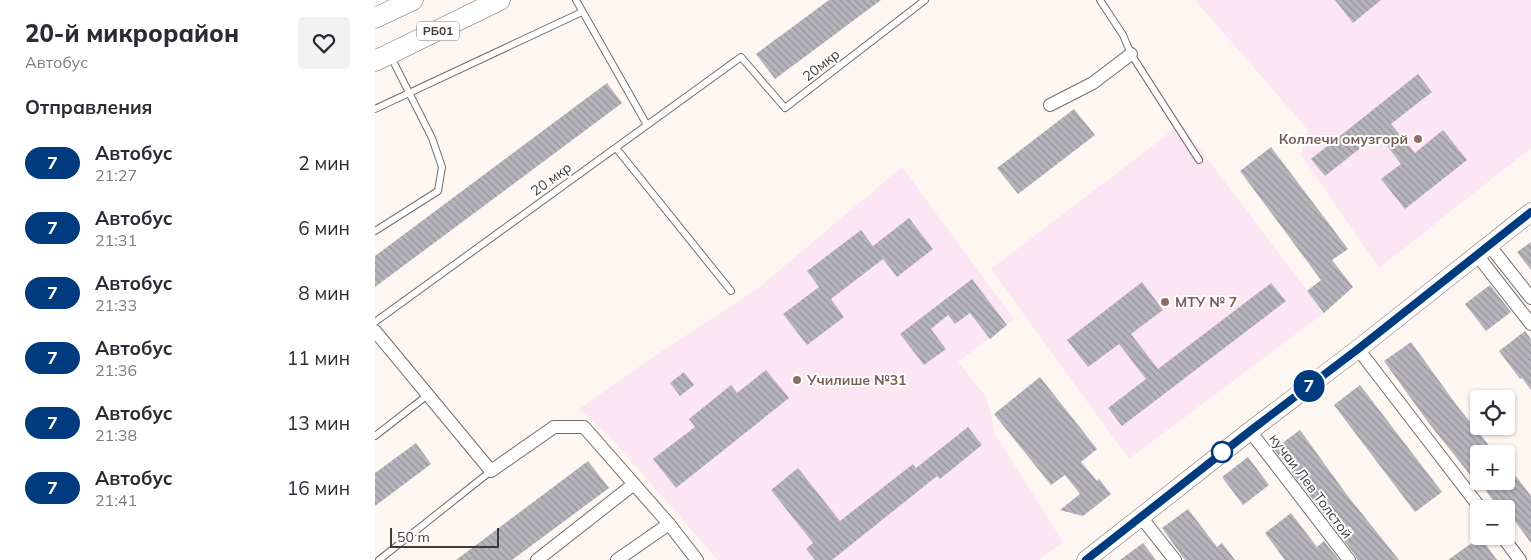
<!DOCTYPE html>
<html lang="ru">
<head>
<meta charset="utf-8">
<style>
	:root { --surface:#fff; --page:#f2f2f3; --text:#2b2b33; --muted:#7c7c81 }
	body { margin:0; font-family:Mulish,sans-serif; background:var(--page); color:var(--text); height:100vh; display:flex; flex-direction:column; font-size:19px; white-space:nowrap }
	* { box-sizing:border-box; margin:0 }
	p { font-size:16px; color:var(--muted) }
	.icon { flex:none; width:28px; height:28px; fill:none; stroke:currentColor; stroke-width:2; stroke-linecap:round; stroke-linejoin:round }
	.map { position:relative; flex:1; overflow:hidden }
	.drawer { display:flex; flex-direction:column; background:var(--surface); width:375px }
	.drawer>* { flex:none }
	.badge { padding:0 10px; border-radius:16px; font-size:18px; line-height:32px }
	.tools { position:absolute; left:1095px; top:390px; display:grid; gap:10px }
	.tools a { display:grid; place-items:center; width:45px; height:45px; border-radius:5px; background:var(--surface); box-shadow:0 1px 4px #0004; font-size:25px }
	.scale { position:absolute; left:15px; bottom:12px; width:109px; box-sizing:border-box; padding-left:5px; border:2px solid #3e3b39; border-top:0; font-size:14px; line-height:18px; white-space:nowrap; color:#3e3b39; -webkit-text-stroke:4px #fff; paint-order:stroke }
	.map>.badge { position:absolute; translate:-50% -50%; box-shadow:0 0 0 2px #fff }
	h2 { padding:0 25px; font-size:19px; line-height:45px }
	.round { display:grid; place-items:center; flex:none; width:52px; height:52px; border-radius:5px; background:var(--page) }
	.headline { display:flex; align-items:center; justify-content:space-between; height:85px; padding:0 25px }
	h1 { font-size:24px; font-weight:800; line-height:38px }
	ul { padding:0; list-style:none }
	li { display:flex; align-items:center; gap:15px; height:65px; padding:0 25px }
	li div { flex:1 }
	li b { display:block; font-size:19px }
	li em { font-style:normal }
	li .badge { min-width:55px; font-weight:700; text-align:center }
	main { display:flex; flex:1; min-height:0 }
	.map>svg:first-child { display:block }
</style>
</head>
<body>
<main>
<section class="drawer">
<div class="headline"><div><h1>20-й микрорайон</h1><p>Автобус</p></div><a class="round"><svg class="icon" aria-label="heart" viewBox="0 0 24 24"><path d="M12 20l-8-8c-3-5 5-10 8-4 3-6 11-1 8 4z"/></svg></a></div>
<h2>Отправления</h2>
<ul>
<li><span class="badge" style="background:#003b80;color:#fff">7</span><div><b>Автобус</b><p>21:27</p></div><em>2 мин</em></li>
<li><span class="badge" style="background:#003b80;color:#fff">7</span><div><b>Автобус</b><p>21:31</p></div><em>6 мин</em></li>
<li><span class="badge" style="background:#003b80;color:#fff">7</span><div><b>Автобус</b><p>21:33</p></div><em>8 мин</em></li>
<li><span class="badge" style="background:#003b80;color:#fff">7</span><div><b>Автобус</b><p>21:36</p></div><em>11 мин</em></li>
<li><span class="badge" style="background:#003b80;color:#fff">7</span><div><b>Автобус</b><p>21:38</p></div><em>13 мин</em></li>
<li><span class="badge" style="background:#003b80;color:#fff">7</span><div><b>Автобус</b><p>21:41</p></div><em>16 мин</em></li>
</ul>
</section>
<div class="map">
<svg width="1156" height="560" viewBox="0 0 1156 560">
	<defs>
		<pattern id="building-back-hatch" width="6" height="6" patternUnits="userSpaceOnUse" patternTransform="scale(1.25)"><rect width="6" height="6" fill="#b7b5bc"/><path d="M-1 5l2 2M0 0l6 6M5-1l2 2" fill="none" stroke="#96949a"/></pattern>
	</defs>
	<rect width="100%" height="100%" fill="#fdf6f1"/>
	<g fill="#fde6f3">
		<polygon points="820,0 1156,0 1156,148 1004,268 926,155 933,130"/>
		<polygon points="806,124 949,313 754,459 616,269"/>
		<polygon points="527,167 639,319 583,362 612,398 620,434 688,542 664,560 343,560 233,435 204,409 278,357 382,289"/>
	</g>
	<g fill="url(#building-back-hatch)">
		<polygon points="454,0 506,0 400,79 381,54"/>
		<polygon points="960,0 1006,0 978,23"/>
		<polygon points="1043,74 1057,92 1016,124 1040,153 1068,130 1092,160 1030,209 1006,179 1026,164 1003,134 950,176 936,159"/>
		<polygon points="232,83 247,103 0,287 0,256"/>
		<polygon points="699,109 720,135 643,194 622,168"/>
		<polygon points="896,147 973,249 957,260 978,287 949,313 932,291 946,280 865,171"/>
		<polygon points="534,218 558,249 522,277 508,259 456,299 469,317 432,345 408,314 444,287 432,271 486,230 498,246"/>
		<polygon points="1156,242 1156,270 1142,252"/>
		<polygon points="597,279 632,325 615,339 595,313 580,324 573,315 556,329 571,349 549,365 525,334"/>
		<polygon points="767,282 788,310 756,334 783,369 896,283 911,301 747,426 733,408 771,379 744,344 713,367 692,340"/>
		<polygon points="1115,285 1136,312 1111,331 1090,304"/>
		<polygon points="1150,331 1156,339 1156,390 1147,378 1145,379 1124,351"/>
		<polygon points="1036,342 1083,407 1121,454 1104,454 1104,486 1053,422 1009,361"/>
		<polygon points="391,370 414,398 301,488 278,459 320,427 314,419 356,385 362,393"/>
		<polygon points="309,372 319,385 305,396 295,383"/>
		<polygon points="665,377 722,449 706,462 722,481 724,479 736,494 708,516 685,510 705,494 690,475 676,485 619,414"/>
		<polygon points="985,385 1067,492 1040,512 959,405"/>
		<polygon points="593,427 607,445 565,479 562,476 457,560 440,560 431,549 438,543 396,490 423,468 465,521 538,464 541,468"/>
		<polygon points="925,430 972,495 1024,560 982,560 980,555 899,449"/>
		<polygon points="41,443 56,464 0,506 0,473"/>
		<polygon points="873,457 894,485 868,505 847,477"/>
		<polygon points="213,461 234,488 137,560 81,560"/>
		<polygon points="1131,463 1156,496 1156,543 1131,509 1124,509 1104,481 1131,481"/>
		<polygon points="813,509 842,547 847,543 860,560 810,560 787,528"/>
		<polygon points="916,513 942,547 949,541 964,560 910,560 890,533"/>
		<polygon points="1105,537 1122,560 1073,560"/>
		<polygon points="768,543 781,560 745,560"/>
	</g>
	<g fill="none" stroke-linecap="round" stroke-linejoin="round">
		<defs>
			<g id="service">
				<polyline points="201,0 272,125"/>
				<polyline points="725,0 748,35 756,54 824,160"/>
				<polyline points="0,109 207,12"/>
				<polyline points="241,148 356,291"/>
				<polyline points="0,231 63,191 67,167 57,138 15,55"/>
				<polyline points="0,322 366,57 410,108 550,0"/>
				<polyline points="0,436 54,394"/>
				<polyline points="4,560 116,471"/>
			</g>
			<g id="minor">
				<polyline points="675,105 718,83 756,54"/>
				<polyline points="1114,245 1156,298"/>
				<polyline points="1102,255 1156,324"/>
				<polyline points="0,331 116,471 179,427 209,427 294,524 322,560"/>
				<polyline points="983,349 1106,509"/>
				<polyline points="875,431 974,560"/>
				<polyline points="766,517 800,560"/>
				<polyline points="1127,536 1145,560"/>
				<polyline points="162,560 259,484"/>
				<polyline points="242,560 294,524"/>
			</g>
			<polyline id="secondary" points="711,560 875,431 983,349 1156,212"/>
			<g id="trunk">
				<polyline points="0,18 38,0"/>
				<polyline points="0,61 125,0"/>
			</g>
		</defs>
		<use href="#service" stroke="#746d69" stroke-width="8"/>
		<use href="#minor" stroke="#746d69" stroke-width="14"/>
		<use href="#secondary" stroke="#746d69" stroke-width="19"/>
		<use href="#trunk" stroke="#746d69" stroke-width="21"/>
		<use href="#service" stroke="#fff" stroke-width="6"/>
		<use href="#minor" stroke="#fff" stroke-width="12"/>
		<use href="#secondary" stroke="#fff" stroke-width="18"/>
		<use href="#trunk" stroke="#fff" stroke-width="20"/>
	</g>
	<g fill="none" stroke-linecap="round" stroke-linejoin="round">
		<defs>
			<polyline id="line" points="711,560 875,431 983,349 1156,212"/>
		</defs>
		<use href="#line" stroke="#fff" stroke-width="11"/>
		<use href="#line" stroke="#003b80" stroke-width="8"/>
	</g>
	<g fill="#8d6e63" stroke="#fff" stroke-width="2">
		<circle cx="1043" cy="139" r="5"/>
		<circle cx="790" cy="302" r="5"/>
		<circle cx="422" cy="380" r="5"/>
	</g>
	<circle fill="#fff" stroke="#003b80" stroke-width="2.5" cx="847" cy="452" r="10"/>
	<g text-anchor="middle" stroke-width="4" stroke-linejoin="round" paint-order="stroke">
		<rect fill="#fff" stroke="#787674" stroke-width="1" x="42" y="21.5" width="42" height="19" rx="4"/>
		<g font-size="12" font-weight="bold" fill="#3e3b39">
			<text x="63" y="35">РБ01</text>
		</g>
		<g font-size="14" fill="#3e3b39" stroke="#fff">
			<text transform="translate(446 65) rotate(-38)" y="5">20мкр</text>
			<text transform="translate(176 179) rotate(-36)" y="5">20 мкр</text>
			<text transform="translate(936 486) rotate(53)" y="5">кучаи Лев Толстой</text>
		</g>
		<g font-size="14" font-weight="bold" fill="#785e54" stroke="#fff" text-anchor="start">
			<text x="1033" y="144" text-anchor="end">Коллечи омузгорй</text>
			<text x="800" y="307">МТУ № 7</text>
			<text x="432" y="385">Училише №31</text>
		</g>
	</g>
</svg>
<div class="tools">
<a><svg class="icon" aria-label="locate" viewBox="0 0 24 24"><circle cx="12" cy="12" r="6"/><path d="M12 2v4M12 18v4M2 12h4M18 12h4"/></svg></a>
<a>+</a>
<a>−</a>
</div>
<div class="scale">50 m</div>
<b class="badge" style="left:934px;top:386px;background:#003b80;color:#fff">7</b>
</div>
</main>
</body>
</html>
